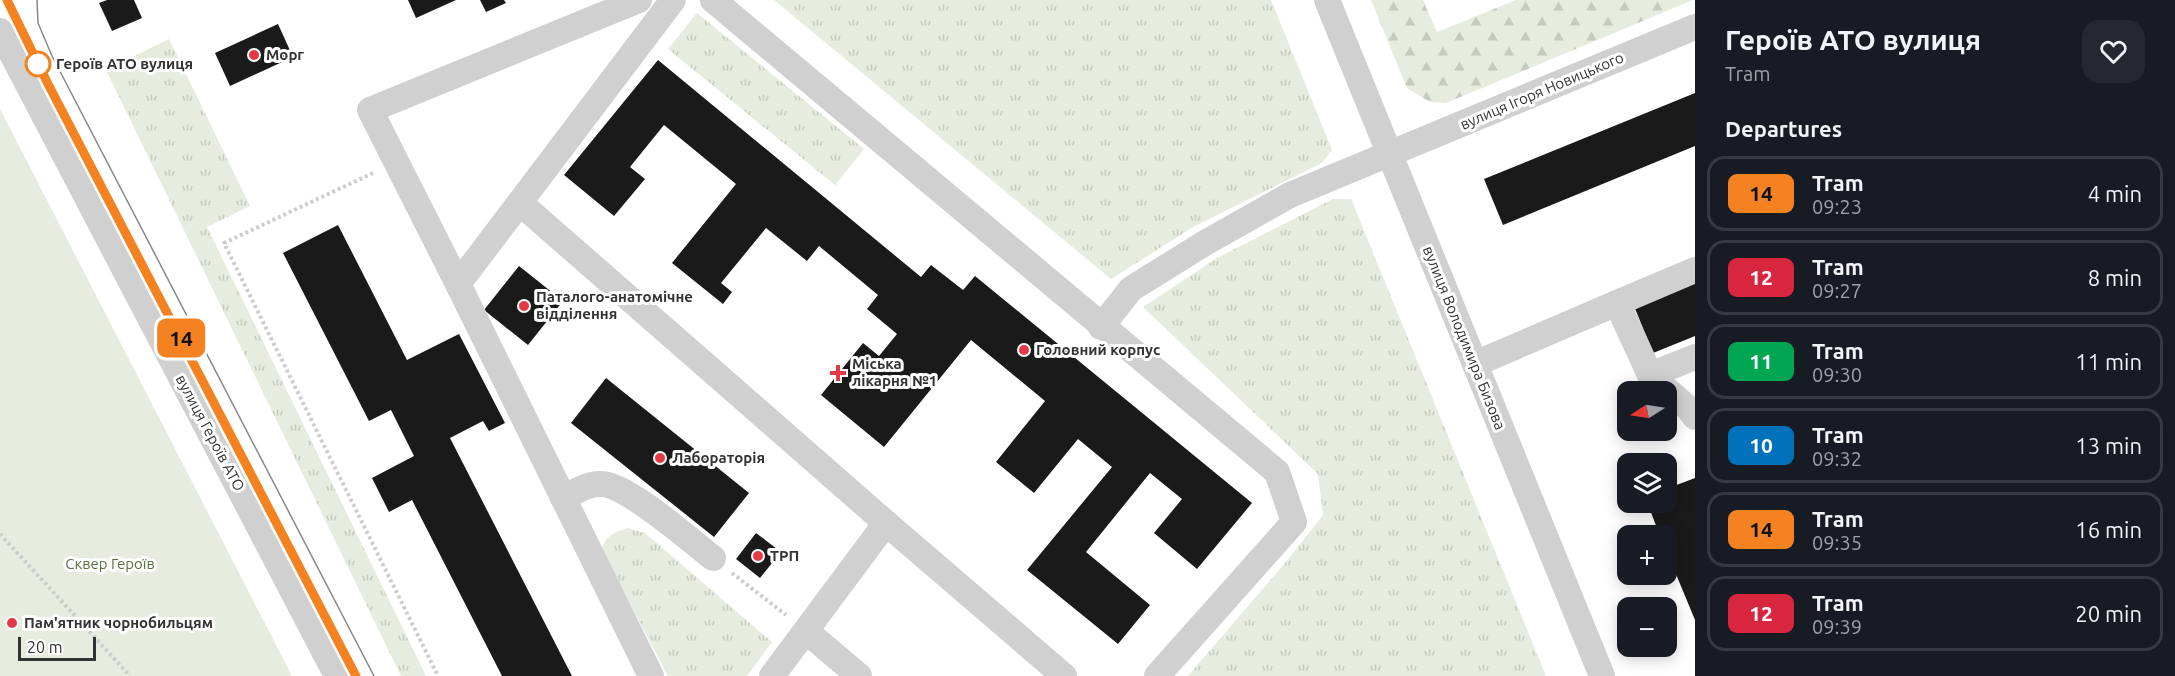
<!DOCTYPE html>
<html lang="en">
<head>
<meta charset="utf-8">
<style>
	:root { --surface:#171b24; --page:#242831; --text:#f1f3f6; --muted:#9ea1a6; --line:#363941 }
	body { margin:0; font-family:Ubuntu,sans-serif; background:var(--page); color:var(--text); height:100vh; display:flex; flex-direction:column; font-size:22px; white-space:nowrap }
	* { box-sizing:border-box; margin:0 }
	p { font-size:20px; color:var(--muted) }
	.icon { flex:none; width:33px; height:33px; fill:none; stroke:currentColor; stroke-width:2; stroke-linecap:round; stroke-linejoin:round }
	.map { position:relative; flex:1; overflow:hidden }
	.drawer { display:flex; flex-direction:column; background:var(--surface); width:480px }
	.drawer>* { flex:none }
	.badge { padding:0 12px; border-radius:9px; font-size:21px; line-height:39px }
	.needle { width:39px; rotate:258deg }
	.fabs { position:absolute; left:1617px; top:381px; display:grid; gap:12px }
	.fabs a { display:grid; place-items:center; width:60px; height:60px; border-radius:12px; background:var(--surface); box-shadow:0 3px 15px #0003; font-size:30px }
	.scale { position:absolute; left:18px; bottom:15px; width:78px; box-sizing:border-box; padding-left:6px; border:3px solid #333; border-top:0; font-size:16px; line-height:21px; white-space:nowrap; color:#333; -webkit-text-stroke:4px #fff; paint-order:stroke }
	.map>.badge { position:absolute; translate:-50% -50%; box-shadow:0 0 0 3px #fff }
	h2 { padding:0 30px; font-size:22px; line-height:54px }
	.round { display:grid; place-items:center; flex:none; width:63px; height:63px; border-radius:18px; background:var(--page) }
	.summary { display:flex; align-items:center; justify-content:space-between; height:102px; padding:0 30px }
	h1 { font-size:28px; font-weight:600; line-height:45px }
	ul { padding:0; list-style:none }
	li { display:flex; align-items:center; gap:18px; height:75px; margin:0 12px 9px; padding:0 18px; border:3px solid var(--line); border-radius:18px }
	li div { flex:1 }
	li b { display:block; font-size:22px }
	li em { font-style:normal }
	li .badge { min-width:66px; font-weight:700; text-align:center }
	main { display:flex; flex:1; min-height:0 }
	.map>svg:first-child { display:block }
</style>
</head>
<body>
<main>
<div class="map">
<svg width="1695" height="676" viewBox="0 0 1695 676">
	<defs>
		<pattern id="grass-tufts" width="24" height="20" patternUnits="userSpaceOnUse" patternTransform="scale(1.5)"><rect width="24" height="20" fill="#e6ecdf"/><path d="M3 7l-1-3M5 7V3M7 7l1-3M15 17l-1-3M17 17v-4M19 17l1-3" fill="none" stroke="#c6cbc0"/></pattern>
		<pattern id="forest-firs" width="22" height="20" patternUnits="userSpaceOnUse" patternTransform="scale(1.5)"><rect width="22" height="20" fill="#e6ecdf"/><path d="M5 1l3.5 6h-7zM16 11l3.5 6h-7z" fill="#c6cbc0"/></pattern>
	</defs>
	<rect width="100%" height="100%" fill="#fff"/>
	<g fill="url(#grass-tufts)">
		<polygon points="774,0 1271,0 1332,150 1322,163 1193,227 1111,279"/>
		<polygon points="697,13 864,149 835,185 668,49"/>
		<polygon points="169,39 250,206 207,227 426,676 401,676 106,70"/>
		<polygon points="1333,199 1351,199 1546,676 1188,676 1286,562 1323,515 1318,474 1143,307 1217,258"/>
		<path d="M 628,528 L 645,533 L 772,642 L 747,676 L 668,676 L 602,550 C 605,535 615,532 628,528 Z"/>
	</g>
	<polygon fill="url(#forest-firs)" points="1371,0 1423,0 1437,32 1516,0 1693,0 1446,103 1430,102 1407,88"/>
	<polygon fill="#e6ecdf" points="0,109 292,676 0,676"/>
	<g fill="#1a1a1a">
		<polygon points="107,0 134,0 142,18 112,31 99,3"/>
		<polygon points="408,0 456,0 416,18"/>
		<polygon points="480,0 504,0 506,3 486,12"/>
		<polygon points="278,24 293,57 230,86 215,53"/>
		<polygon points="658,60 921,277 931,265 963,290 975,276 1252,503 1197,569 1154,533 1182,499 1150,473 1086,552 1150,605 1118,644 1027,570 1112,467 1078,439 1034,493 996,462 1045,401 971,340 884,447 821,395 863,343 879,356 897,334 867,309 878,295 819,246 807,261 766,228 721,283 732,292 723,304 672,263 736,184 664,125 630,167 645,179 614,216 564,175"/>
		<polygon points="1695,93 1695,146 1503,225 1484,179"/>
		<polygon points="338,225 407,360 459,334 505,423 489,431 483,421 450,438 572,676 502,676 412,500 389,512 372,478 414,456 391,410 369,421 283,253"/>
		<polygon points="519,266 563,301 528,345 484,310"/>
		<polygon points="1695,281 1695,336 1653,353 1634,306"/>
		<polygon points="606,378 749,493 714,537 571,423"/>
		<polygon points="1695,478 1695,620 1666,550 1666,536 1660,536 1647,502 1666,502 1666,489"/>
		<polygon points="756,533 781,552 760,578 736,559"/>
	</g>
	<g fill="none" stroke-linecap="round" stroke-linejoin="round">
		<g stroke="#cdcdcd" stroke-width="4" stroke-dasharray="3 3" stroke-linecap="butt">
			<polyline points="373,173 224,243 438,676"/>
			<polyline points="0,534 130,676"/>
			<polyline points="732,573 786,615"/>
		</g>
		<g stroke="#d0d0d0" stroke-width="26">
			<polyline points="639,0 370,110 458,284 673,0"/>
			<polyline points="713,0 1277,472 1294,522 1157,676"/>
			<polyline points="1327,0 1602,676"/>
			<polyline points="0,31 337,676"/>
			<polyline points="520,203 886,523 1064,676"/>
			<polyline points="458,284 651,676"/>
			<polyline points="1617,303 1695,270"/>
			<polyline points="1101,327 1131,289 1205,243 1290,195 1695,27"/>
			<polyline points="1475,364 1617,303 1650,375 1689,409 1695,417"/>
			<polyline points="1650,375 1695,357"/>
			<path d="M 563,498 C 575,492 588,483 602,484 C 628,485 691,541 713,558"/>
			<polyline points="806,631 859,676"/>
			<polyline points="772,676 886,523"/>
		</g>
		<g stroke="#888" stroke-width="1.5">
			<polyline points="7,0 37,63 357,676"/>
			<polyline points="37,0 38,23 52,56 374,676"/>
		</g>
	</g>
	<g fill="none" stroke-linecap="round" stroke-linejoin="round">
		<defs>
			<polyline id="line" points="7,0 48,84 356,676"/>
		</defs>
		<use href="#line" stroke="#fff" stroke-width="14"/>
		<use href="#line" stroke="#f58220" stroke-width="9"/>
	</g>
	<g fill="#e63946" stroke="#fff" stroke-width="2">
		<circle cx="254" cy="55" r="6"/>
		<circle cx="524" cy="306" r="6"/>
		<circle cx="1024" cy="350" r="6"/>
		<path d="M835 364h6v6h6v6h-6v6h-6v-6h-6v-6h6z"/>
		<circle cx="660" cy="458" r="6"/>
		<circle cx="758" cy="556" r="6"/>
		<circle cx="12" cy="623" r="6"/>
	</g>
	<circle fill="#fff" stroke="#f58220" stroke-width="3" cx="38" cy="64" r="12"/>
	<g text-anchor="middle" stroke-width="6" stroke-linejoin="round" paint-order="stroke">
		<g font-size="15" font-weight="bold" fill="#333" stroke="#fff" text-anchor="start">
			<text x="266" y="60">Морг</text>
			<text x="536" y="302">Паталого-анатомічне<tspan x="536" dy="17">відділення</tspan></text>
			<text x="1036" y="355">Головний корпус</text>
			<text x="852" y="369">Міська<tspan x="852" dy="17">лікарня №1</tspan></text>
			<text x="672" y="463">Лабораторія</text>
			<text x="770" y="561">ТРП</text>
			<text x="24" y="628">Пам'ятник чорнобильцям</text>
		</g>
		<g font-size="15" font-weight="bold" fill="#333" stroke="#fff" text-anchor="start">
			<text x="56" y="69">Героїв АТО вулиця</text>
		</g>
		<g font-size="15" fill="#333" stroke="#fff">
			<text transform="translate(1542 91) rotate(-23)" y="5">вулиця Ігоря Новицького</text>
			<text transform="translate(1464 338) rotate(68)" y="5">вулиця Володимира Бизова</text>
			<text transform="translate(210 433) rotate(62)" y="5">вулиця Героїв АТО</text>
		</g>
		<g font-size="15" fill="#56703f" stroke="#fff">
			<text x="110" y="569">Сквер Героїв</text>
		</g>
	</g>
</svg>
<div class="fabs">
<a><svg class="needle" viewBox="-14 -14 28 28"><path d="M0-13l5 13h-10z" fill="#e53935"/><path d="M0 13l5-13h-10z" fill="#9ea1a6"/></svg></a>
<a><svg class="icon" aria-label="layers" viewBox="0 0 24 24"><path d="M12 4l9 5-9 5-9-5zM3 14l9 5 9-5"/></svg></a>
<a>+</a>
<a>−</a>
</div>
<div class="scale">20 m</div>
<b class="badge" style="left:181px;top:338px;background:#f58220;color:#111">14</b>
</div>
<section class="drawer">
<div class="summary"><div><h1>Героїв АТО вулиця</h1><p>Tram</p></div><a class="round"><svg class="icon" aria-label="heart" viewBox="0 0 24 24"><path d="M12 20l-8-8c-3-5 5-10 8-4 3-6 11-1 8 4z"/></svg></a></div>
<h2>Departures</h2>
<ul>
<li><span class="badge" style="background:#f58220;color:#111">14</span><div><b>Tram</b><p>09:23</p></div><em>4 min</em></li>
<li><span class="badge" style="background:#d7263d;color:#fff">12</span><div><b>Tram</b><p>09:27</p></div><em>8 min</em></li>
<li><span class="badge" style="background:#00a651;color:#fff">11</span><div><b>Tram</b><p>09:30</p></div><em>11 min</em></li>
<li><span class="badge" style="background:#0072bc;color:#fff">10</span><div><b>Tram</b><p>09:32</p></div><em>13 min</em></li>
<li><span class="badge" style="background:#f58220;color:#111">14</span><div><b>Tram</b><p>09:35</p></div><em>16 min</em></li>
<li><span class="badge" style="background:#d7263d;color:#fff">12</span><div><b>Tram</b><p>09:39</p></div><em>20 min</em></li>
</ul>
</section>
</main>
</body>
</html>
